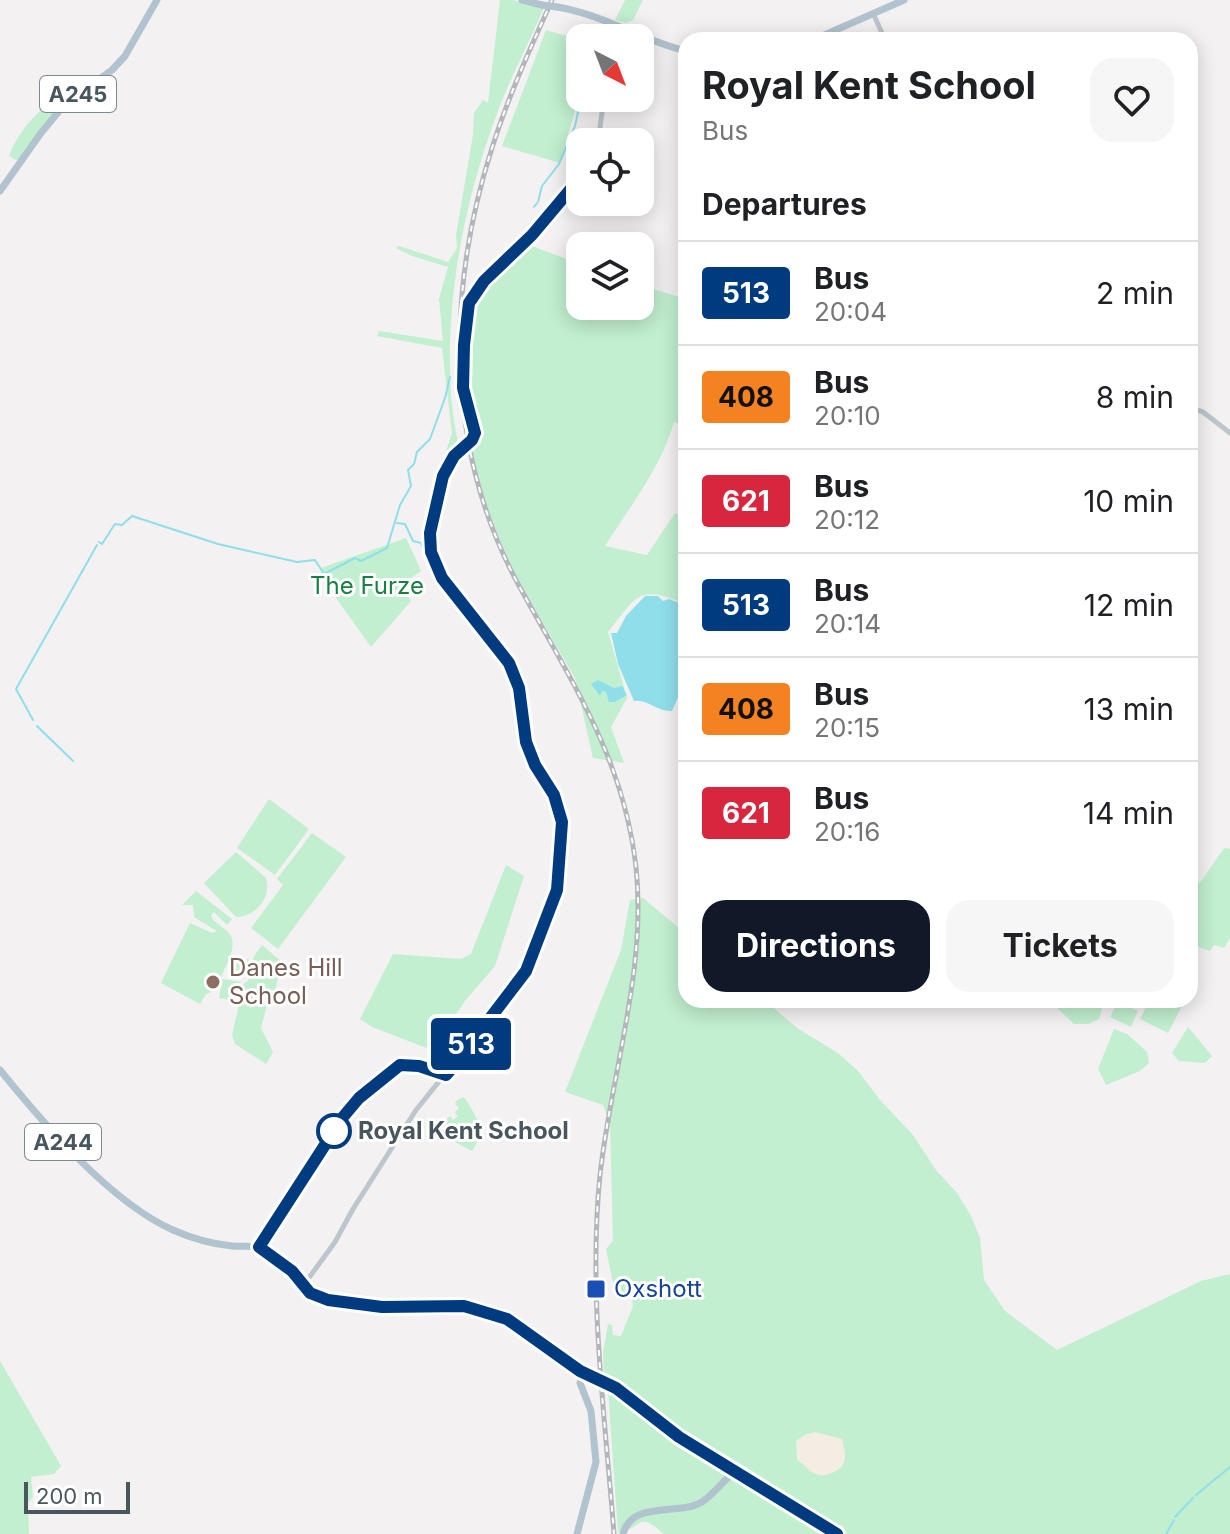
<!DOCTYPE html>
<html lang="en">
<head>
<meta charset="utf-8">
<style>
	:root { --surface:#fff; --page:#f6f6f6; --text:#202124; --muted:#757577; --line:#e0e0e0; --accent:#111827 }
	body { margin:0; font-family:Inter,sans-serif; background:var(--page); color:var(--text); height:100vh; display:flex; flex-direction:column; font-size:30px; white-space:nowrap }
	* { box-sizing:border-box; margin:0 }
	p { font-size:26px; color:var(--muted) }
	.icon { flex:none; width:44px; height:44px; fill:none; stroke:currentColor; stroke-width:2; stroke-linecap:round; stroke-linejoin:round }
	.map { position:relative; flex:1; overflow:hidden }
	.drawer { position:absolute; left:678px; top:32px; width:520px; height:976px; display:flex; flex-direction:column; background:var(--surface); border-radius:24px; box-shadow:0 4px 20px #0003 }
	.drawer>* { flex:none }
	.badge { padding:0 16px; border-radius:6px; font-size:28px; line-height:52px }
	.needle { width:52px; rotate:138deg }
	.buttons { position:absolute; left:566px; top:24px; display:grid; gap:16px }
	.buttons a { display:grid; place-items:center; width:88px; height:88px; border-radius:16px; background:var(--surface); box-shadow:0 4px 20px #0003; font-size:40px }
	.scale { position:absolute; left:24px; bottom:20px; width:106px; box-sizing:border-box; padding-left:8px; border:4px solid #49565e; border-top:0; font-size:22px; line-height:28px; white-space:nowrap; color:#49565e; -webkit-text-stroke:6px #fff; paint-order:stroke }
	.map>.badge { position:absolute; translate:-50% -50%; box-shadow:0 0 0 4px #fff }
	h2 { padding:0 24px; font-size:30px; line-height:72px }
	.round { display:grid; place-items:center; flex:none; width:84px; height:84px; border-radius:24px; background:var(--page) }
	.headline { display:flex; align-items:center; justify-content:space-between; height:136px; padding:0 24px }
	h1 { font-size:38px; font-weight:700; line-height:60px }
	.action { display:flex; gap:16px; margin-top:auto; padding:16px 24px }
	.action a { flex:1; height:92px; border-radius:24px; background:var(--accent); color:#fff; font-size:32px; font-weight:700; line-height:92px; text-align:center }
	.action a+a { background:var(--page); color:var(--text) }
	ul { padding:0; list-style:none }
	li { display:flex; align-items:center; gap:24px; height:104px; padding:0 24px; border-top:2px solid var(--line) }
	li div { flex:1 }
	li b { display:block; font-size:30px }
	li em { font-style:normal }
	li .badge { min-width:88px; font-weight:700; text-align:center }
	.map>svg:first-child { display:block }
</style>
</head>
<body>
<div class="map">
<svg width="1230" height="1534" viewBox="0 0 1230 1534">
	<rect width="100%" height="100%" fill="#f3f1f1"/>
	<g fill="#c1efcf">
		<path d="M 500,0 L 512,0 L 544,8 C 528,45 508,82 495,119 C 463,206 445,302 451,394 C 452,412 456,431 459,449 L 449,457 L 434,488 L 452,433 L 442,348 L 377,336 L 379,331 L 443,341 L 439,299 L 448,267 L 412,256 L 396,248 L 399,246 L 448,262 L 457,248 L 456,235 L 473,135 L 474,113 L 483,100 L 488,103 Z"/>
		<polygon points="625,0 643,0 633,20 626,23 615,20"/>
		<polygon points="546,30 580,40 580,93 560,163 502,146"/>
		<path d="M 62,95 L 69,98 L 29,144 L 18,161 L 9,156 C 20,128 37,111 62,95 Z"/>
		<path d="M 529,245 L 580,264 L 580,306 L 640,306 L 640,285 L 686,299 L 686,427 L 674,422 C 661,468 630,506 605,546 L 647,555 L 675,513 L 686,520 L 686,604 C 637,585 639,594 608,632 L 627,698 L 611,727 L 624,763 L 593,758 L 575,678 L 514,573 L 486,506 L 470,447 L 479,435 L 469,391 L 468,337 L 471,305 Z"/>
		<polygon points="406,538 421,571 400,585 411,601 371,647 327,585 321,568"/>
		<polygon points="269,799 309,829 275,875 237,848"/>
		<polygon points="312,833 346,857 278,949 251,928 283,885 277,879"/>
		<polygon points="1224,848 1230,849 1230,938 1224,948 1214,945 1210,951 1190,944 1190,879 1200,883"/>
		<path d="M 236,852 L 266,878 C 272,898 256,916 236,917 L 204,883 Z"/>
		<polygon points="506,865 524,876 495,966 465,1001 432,1050 372,1027 360,1019 393,954 461,959 471,954"/>
		<path d="M 196,891 L 232,919 L 227,925 L 214,912 L 211,915 C 214,925 229,928 232,939 C 236,955 219,974 217,990 L 206,994 L 200,1004 L 161,983 L 190,923 L 212,933 L 217,931 L 194,917 L 193,905 L 182,905 Z"/>
		<polygon points="643,898 686,934 686,1000 764,1000 797,1028 838,1053 858,1071 880,1100 913,1135 936,1170 957,1193 971,1216 980,1238 984,1280 1005,1311 1057,1350 1201,1281 1230,1274 1230,1534 843,1534 682,1434 604,1377 603,1353 608,1324 612,1325 613,1335 621,1336 633,1306 631,1293 618,1293 614,1288 606,1249 613,1241 610,1123 603,1105 565,1092 621,950 630,900"/>
		<polygon points="262,945 282,962 275,990 271,990 261,1028 273,1052 266,1064 235,1044 232,1035 244,983 248,981 254,956"/>
		<polygon points="249,959 242,977 228,975 232,960 237,961"/>
		<polygon points="222,979 241,982 237,1001 219,998"/>
		<polygon points="1049,1000 1104,1000 1099,1019 1088,1024 1074,1024"/>
		<polygon points="1150,1000 1185,1000 1168,1033 1140,1019"/>
		<polygon points="1118,1001 1138,1011 1131,1027 1110,1017"/>
		<polygon points="1188,1027 1212,1056 1205,1063 1179,1061 1172,1053"/>
		<polygon points="1114,1029 1127,1034 1147,1052 1149,1063 1140,1071 1106,1085 1098,1069"/>
		<path d="M 464,1097 C 476,1116 487,1130 472,1151 L 451,1140 L 455,1131 L 443,1122 L 450,1116 L 453,1120 L 458,1116 L 455,1112 L 459,1108 L 455,1104 L 457,1100 Z"/>
		<polygon points="0,1361 61,1466 54,1474 31,1477 33,1497 28,1503 29,1534 0,1534"/>
		<path d="M 608,1389 L 676,1440 L 830,1534 L 664,1534 C 634,1508 645,1530 618,1532 Z"/>
	</g>
	<path fill="#f3ede3" d="M 815,1432 L 842,1439 C 846,1454 849,1466 832,1473 C 827,1474 823,1476 819,1475 C 809,1473 805,1464 797,1460 L 796,1441 L 804,1435 Z"/>
	<g fill="#8fdfeb">
		<path d="M 645,596 L 658,596 L 663,601 L 669,599 L 679,603 L 679,607 L 684,609 L 681,665 L 686,679 L 672,711 C 657,712 648,699 634,701 L 618,664 L 611,633 L 617,633 L 626,616 Z"/>
		<polygon points="598,680 614,688 622,686 627,695 615,702 609,702 606,692 602,691 600,696 591,684"/>
	</g>
	<g fill="none" stroke-linecap="round" stroke-linejoin="round">
		<g stroke="#8fdfeb" stroke-width="2">
			<polyline points="534,207 538,202 542,186 559,164 575,126 581,98"/>
			<polyline points="397,523 405,524 413,541 421,543 434,573"/>
			<polyline points="99,542 102,544 115,524 122,525 132,516 218,544 297,562 315,560 324,574 355,558 361,561 387,548 400,505 411,486 408,470 414,464 417,452 430,439 445,398 450,377"/>
			<polyline points="33,720 16,689 97,545"/>
			<polyline points="37,726 73,761"/>
			<polyline points="1196,1495 1230,1467"/>
			<polyline points="1175,1517 1193,1498"/>
			<polyline points="1166,1534 1174,1520"/>
		</g>
		<g stroke="#bdc6cd" stroke-width="5">
			<polyline points="873,13 885,40"/>
			<polyline points="598,142 604,98"/>
			<polyline points="1190,407 1203,412 1230,433"/>
			<polyline points="469,443 475,430 465,398 463,377 465,332 469,303 484,281 532,235 580,178"/>
			<polyline points="303,1286 335,1242 353,1209 416,1110 522,979 557,890 561,817 554,795 535,765 526,742 515,675 505,657 445,583 431,552 430,533 438,492 448,467 458,452"/>
		</g>
		<g stroke="#b1c3cf" stroke-width="7">
			<polyline points="522,0 542,5"/>
			<path d="M 557,7 C 602,14 641,40 686,51"/>
			<polyline points="813,40 904,0"/>
			<polyline points="0,191 41,133 65,104 112,70 125,56 157,0"/>
			<path d="M 0,1070 C 43,1123 110,1202 173,1230 C 191,1238 212,1244 232,1246 C 242,1247 253,1245 262,1248 C 289,1260 299,1293 328,1300 C 350,1305 377,1308 400,1308 C 434,1308 463,1304 496,1315 C 533,1328 557,1362 593,1377"/>
			<polyline points="615,1387 679,1437 837,1534"/>
			<polyline points="577,1534 596,1462 591,1411 580,1383 583,1373"/>
			<path d="M 623,1534 C 632,1500 679,1516 702,1502 C 714,1494 724,1480 735,1471"/>
		</g>
		<defs>
			<path id="rail" d="M 552,0 C 530,49 508,97 492,148 C 446,292 445,447 517,582 C 568,676 624,757 636,867 C 647,970 611,1074 600,1175 C 588,1294 605,1416 614,1534"/>
		</defs>
		<use href="#rail" stroke="#b3b7bb" stroke-width="5"/>
		<use href="#rail" stroke="#fff" stroke-width="2" stroke-dasharray="6" stroke-linecap="butt"/>
		<polyline stroke="#bdc6cd" stroke-width="5" points="458,452 469,443"/>
		<g stroke="#b1c3cf" stroke-width="7">
			<polyline points="542,5 557,7"/>
			<polyline points="593,1377 615,1387"/>
		</g>
	</g>
	<g fill="none" stroke-linecap="round" stroke-linejoin="round">
		<defs>
			<polyline id="line" points="580,178 532,235 484,281 469,303 464,345 463,388 475,433 472,440 454,456 443,476 430,533 431,552 442,578 509,663 519,688 526,742 535,765 554,795 562,822 557,890 526,971 453,1067 446,1075 419,1066 400,1065 359,1098 343,1117 259,1247 292,1271 310,1293 328,1300 382,1307 464,1306 507,1319 580,1371 616,1388 679,1437 837,1534"/>
		</defs>
		<use href="#line" stroke="#fff" stroke-width="18"/>
		<use href="#line" stroke="#003b80" stroke-width="12"/>
	</g>
	<circle fill="#8d6e63" stroke="#fff" stroke-width="3" cx="213" cy="982" r="8"/>
	<circle fill="#fff" stroke="#003b80" stroke-width="4" cx="334" cy="1131" r="16"/>
	<rect fill="#1a4fb4" stroke="#fff" stroke-width="3" x="586" y="1279" width="20" height="20" rx="4"/>
	<g text-anchor="middle" stroke-width="6" stroke-linejoin="round" paint-order="stroke">
		<g fill="#fff" stroke="#80898e" stroke-width="2">
			<rect x="40" y="76" width="76" height="36" rx="6"/>
			<rect x="25" y="1124" width="76" height="36" rx="6"/>
		</g>
		<g font-size="22" font-weight="bold" fill="#49565e">
			<text x="78" y="102">A245</text>
			<text x="63" y="1150">A244</text>
		</g>
		<g font-size="24" fill="#198044" stroke="#fff">
			<text x="367" y="594">The Furze</text>
		</g>
		<g font-size="24" fill="#785e54" stroke="#fff" text-anchor="start">
			<text x="229" y="976">Danes Hill<tspan x="229" dy="28">School</tspan></text>
		</g>
		<g font-size="24" font-weight="bold" fill="#49565e" stroke="#fff" text-anchor="start">
			<text x="358" y="1139">Royal Kent School</text>
		</g>
		<g font-size="24" fill="#164399" stroke="#fff" text-anchor="start">
			<text x="614" y="1297">Oxshott</text>
		</g>
	</g>
</svg>
<div class="buttons">
<a><svg class="needle" viewBox="-14 -14 28 28"><path d="M0-13l5 13h-10z" fill="#e53935"/><path d="M0 13l5-13h-10z" fill="#757577"/></svg></a>
<a><svg class="icon" aria-label="locate" viewBox="0 0 24 24"><circle cx="12" cy="12" r="6"/><path d="M12 2v4M12 18v4M2 12h4M18 12h4"/></svg></a>
<a><svg class="icon" aria-label="layers" viewBox="0 0 24 24"><path d="M12 4l9 5-9 5-9-5zM3 14l9 5 9-5"/></svg></a>
</div>
<div class="scale">200 m</div>
<b class="badge" style="left:471px;top:1044px;background:#003b80;color:#fff">513</b>
<section class="drawer">
<div class="headline"><div><h1>Royal Kent School</h1><p>Bus</p></div><a class="round"><svg class="icon" aria-label="heart" viewBox="0 0 24 24"><path d="M12 20l-8-8c-3-5 5-10 8-4 3-6 11-1 8 4z"/></svg></a></div>
<h2>Departures</h2>
<ul>
<li><span class="badge" style="background:#003b80;color:#fff">513</span><div><b>Bus</b><p>20:04</p></div><em>2 min</em></li>
<li><span class="badge" style="background:#f58220;color:#111">408</span><div><b>Bus</b><p>20:10</p></div><em>8 min</em></li>
<li><span class="badge" style="background:#d7263d;color:#fff">621</span><div><b>Bus</b><p>20:12</p></div><em>10 min</em></li>
<li><span class="badge" style="background:#003b80;color:#fff">513</span><div><b>Bus</b><p>20:14</p></div><em>12 min</em></li>
<li><span class="badge" style="background:#f58220;color:#111">408</span><div><b>Bus</b><p>20:15</p></div><em>13 min</em></li>
<li><span class="badge" style="background:#d7263d;color:#fff">621</span><div><b>Bus</b><p>20:16</p></div><em>14 min</em></li>
</ul>
<div class="action"><a>Directions</a><a>Tickets</a></div>
</section>
</div>
</body>
</html>
